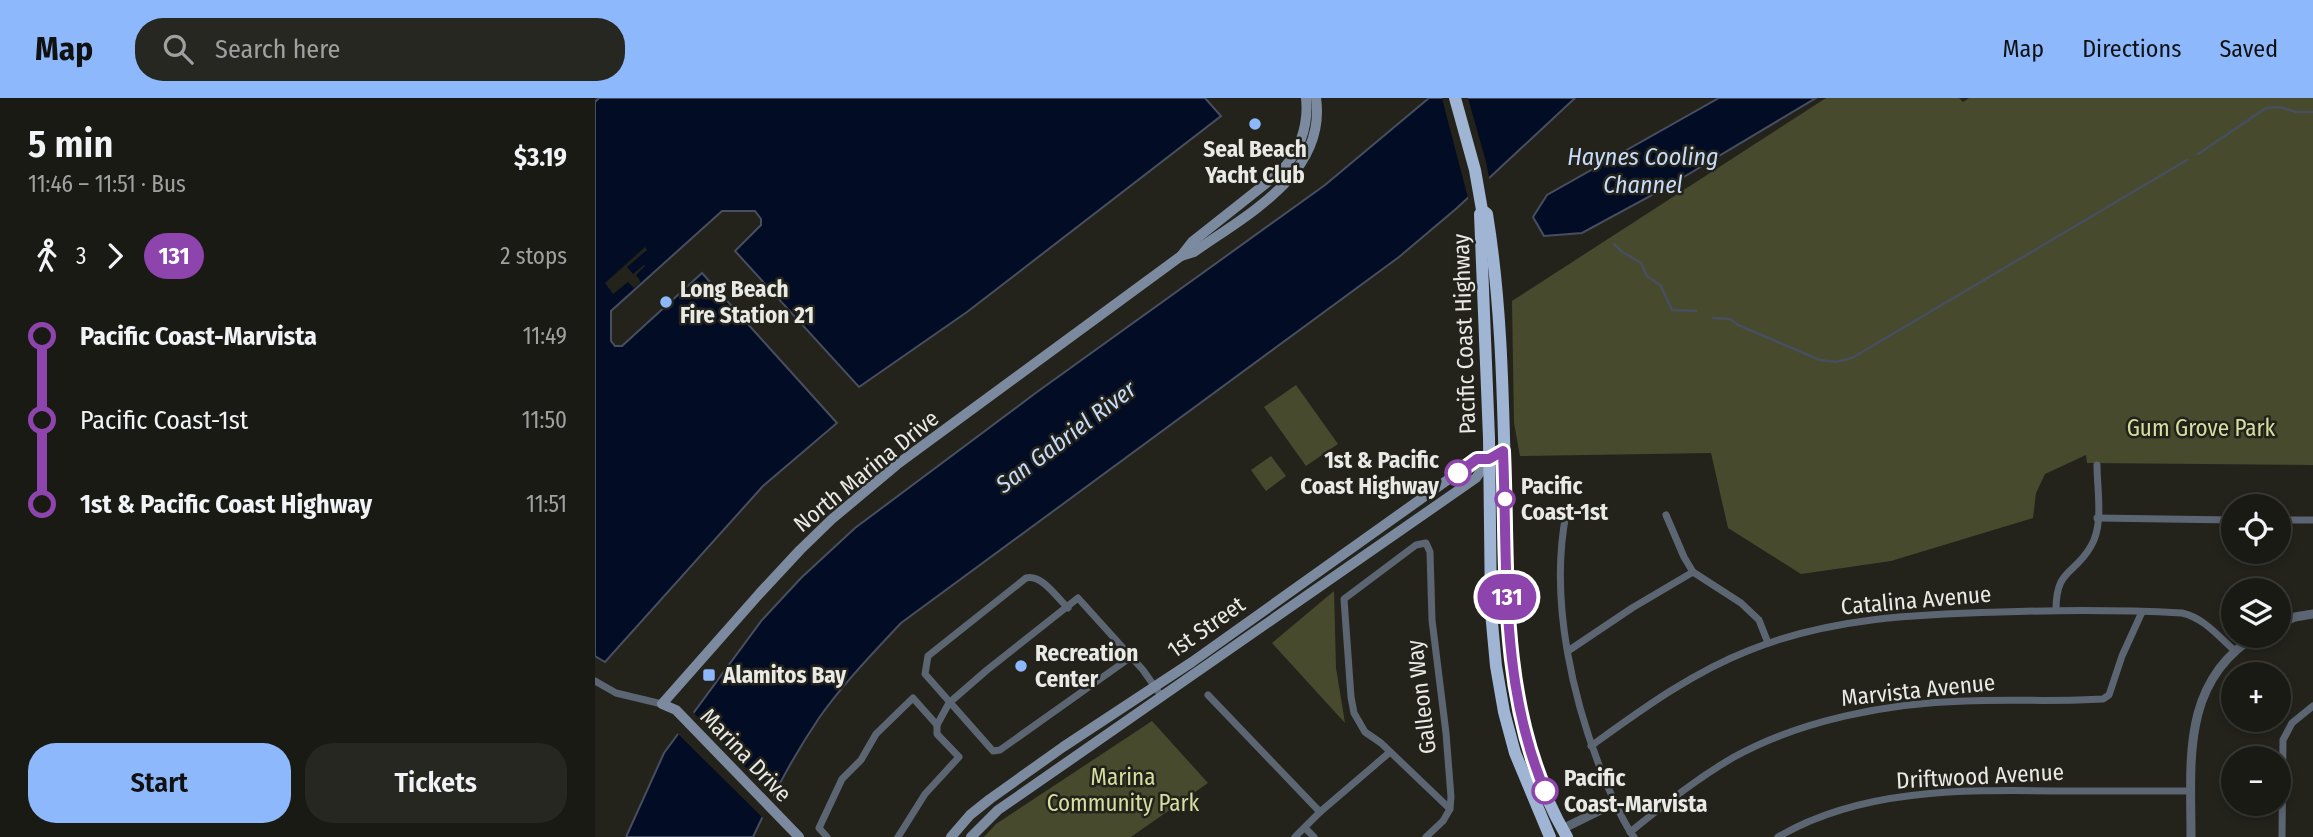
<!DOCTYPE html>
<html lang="en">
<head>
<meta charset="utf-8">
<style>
	:root { --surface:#1a1a15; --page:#272722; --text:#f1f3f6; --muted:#9fa1a0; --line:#383834; --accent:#8db9fc }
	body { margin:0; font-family:"Fira Sans Condensed",sans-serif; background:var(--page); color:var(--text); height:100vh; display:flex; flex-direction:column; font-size:26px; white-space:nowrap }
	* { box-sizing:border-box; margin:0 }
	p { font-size:23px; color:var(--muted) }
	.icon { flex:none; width:38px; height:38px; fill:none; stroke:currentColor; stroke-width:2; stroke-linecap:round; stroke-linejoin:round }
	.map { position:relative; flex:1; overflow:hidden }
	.drawer { display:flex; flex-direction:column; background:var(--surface); width:595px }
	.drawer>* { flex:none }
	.badge { padding:0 14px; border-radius:23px; font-size:24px; line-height:46px }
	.tools { position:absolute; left:1626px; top:396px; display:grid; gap:14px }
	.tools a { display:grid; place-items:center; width:70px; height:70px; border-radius:50%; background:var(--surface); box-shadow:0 4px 10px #0003,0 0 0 2px var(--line); font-size:35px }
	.map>.badge { position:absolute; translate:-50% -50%; box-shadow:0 0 0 4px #fff }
	.legs { display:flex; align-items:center; gap:10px; height:77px; padding:0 28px; font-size:23px }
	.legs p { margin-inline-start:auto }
	.headline { display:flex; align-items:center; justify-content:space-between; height:119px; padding:0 28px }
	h1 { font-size:38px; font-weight:600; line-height:52px }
	.action { display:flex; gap:14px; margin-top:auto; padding:14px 28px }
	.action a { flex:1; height:80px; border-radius:28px; background:var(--accent); color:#111; font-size:28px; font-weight:600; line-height:80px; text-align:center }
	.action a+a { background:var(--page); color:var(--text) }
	ul { padding:0 28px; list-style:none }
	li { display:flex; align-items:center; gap:24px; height:84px; font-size:26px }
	li i { display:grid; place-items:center; width:10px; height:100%; margin:0 9px; background:currentColor }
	li i::after { content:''; width:18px; height:18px; margin:-9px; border:5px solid; border-radius:50%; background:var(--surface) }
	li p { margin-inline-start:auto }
	li:first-child i { background:linear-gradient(#0000 50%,currentColor 0) }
	li:last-child i { background:linear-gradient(currentColor 50%,#0000 0) }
	header { display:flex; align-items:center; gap:42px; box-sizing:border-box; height:98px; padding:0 35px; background:var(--accent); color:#111 }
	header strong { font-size:33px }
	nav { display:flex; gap:38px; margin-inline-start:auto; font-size:24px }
	.search { width:490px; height:63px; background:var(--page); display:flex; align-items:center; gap:18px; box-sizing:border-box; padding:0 24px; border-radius:28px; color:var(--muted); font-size:26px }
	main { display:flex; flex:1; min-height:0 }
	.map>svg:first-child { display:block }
</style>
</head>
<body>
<header>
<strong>Map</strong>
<div class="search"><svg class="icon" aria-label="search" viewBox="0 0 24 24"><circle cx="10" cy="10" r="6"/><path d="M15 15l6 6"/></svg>Search here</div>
<nav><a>Map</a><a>Directions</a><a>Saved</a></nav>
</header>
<main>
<section class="drawer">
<div class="headline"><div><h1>5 min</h1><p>11:46 – 11:51 · Bus</p></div><b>$3.19</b></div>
<div class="legs"><svg class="icon" aria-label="walk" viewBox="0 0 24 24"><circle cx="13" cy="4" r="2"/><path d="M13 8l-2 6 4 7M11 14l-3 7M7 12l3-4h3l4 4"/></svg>3<svg class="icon" aria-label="forward" viewBox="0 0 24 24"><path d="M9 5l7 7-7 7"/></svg><b class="badge" style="background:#8e44ad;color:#fff">131</b><p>2 stops</p></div>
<ul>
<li><i style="color:#8e44ad"></i><b>Pacific Coast-Marvista</b><p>11:49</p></li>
<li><i style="color:#8e44ad"></i><span>Pacific Coast-1st</span><p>11:50</p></li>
<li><i style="color:#8e44ad"></i><b>1st &amp; Pacific Coast Highway</b><p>11:51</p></li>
</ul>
<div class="action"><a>Start</a><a>Tickets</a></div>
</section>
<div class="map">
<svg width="1718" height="739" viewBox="0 0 1718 739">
	<rect width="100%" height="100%" fill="#23231c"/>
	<g fill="#484a2d">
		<polygon points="1231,0 1364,0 1368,4 1374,0 1718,0 1718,367 1492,365 1491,357 1450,376 1441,395 1438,420 1296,463 1206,476 1133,430 1116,355 925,358 919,325 917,203"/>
		<polygon points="701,287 743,346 711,368 669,309"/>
		<polygon points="676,358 691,378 671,393 656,372"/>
		<polygon points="739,493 741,570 750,625 677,545"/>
		<polygon points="557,623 613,685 536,739 389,739 401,726"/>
	</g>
	<g fill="#020d25" stroke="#474f5f" stroke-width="2">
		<polygon points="4,0 610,0 626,18 372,214 264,289 140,153 166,127 166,121 160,113 127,113 16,213 16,243 20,248 27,248 107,175 242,325 168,388 10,564 0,558 0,4"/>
		<path d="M 834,0 L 980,0 L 862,110 L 804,159 L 306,525 C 277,556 248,586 224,620 C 199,657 177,698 158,739 L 31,739 L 69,655 L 167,522 L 206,480 L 260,430 L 442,294 L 730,87 Z"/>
		<polygon points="1124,0 1221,0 1072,89 987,135 949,138 938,119 952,97"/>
	</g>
	<g fill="#23231c">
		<polygon points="847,0 873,0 891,64 895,84 874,104"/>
		<polygon points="50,149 52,152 32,169 38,176 49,167 50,168 41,177 46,184 39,190 33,184 18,196 10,185"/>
		<polygon points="96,612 181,701 170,722 80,633"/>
	</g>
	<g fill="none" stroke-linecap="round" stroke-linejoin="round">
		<g stroke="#474f5f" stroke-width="2.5">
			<polyline points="1603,56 1671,10 1685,9 1701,14 1718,14"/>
			<polyline points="1019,146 1026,153 1046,165 1052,178 1066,188 1077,212 1101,213"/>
			<polyline points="1118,220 1135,221 1143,227 1225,262 1241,264 1257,260 1592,62"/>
		</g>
		<g stroke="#5c6572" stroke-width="7">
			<path d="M 971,416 C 954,503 978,606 1012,687 C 1020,704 1027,723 1039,739"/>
			<polyline points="1071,417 1089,459 1098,474 1146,505 1164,522 1173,545"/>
			<polyline points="1502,420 1638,422"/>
			<polyline points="1684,422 1718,422"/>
			<path d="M 473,510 C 462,500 447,476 431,480 L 333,558 L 330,576 L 398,653 L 405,652 L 536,559"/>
			<path d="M 1461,512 C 1461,470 1479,478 1496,448 C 1509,427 1502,391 1502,367"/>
			<polyline points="973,553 1037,510 1098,474"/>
			<polyline points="0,583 21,595 67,606"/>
			<polyline points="613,597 725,714"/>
			<polyline points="342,627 354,605 392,572 483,500 548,572 567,599"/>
			<path d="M 996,648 C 1046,612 1096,575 1155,552 C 1234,520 1322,516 1406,514 C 1466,512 1527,512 1587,515 C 1609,520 1623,538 1639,552"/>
			<polyline points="710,730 719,739"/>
			<path d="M 1035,734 C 1069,707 1101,681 1139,659 C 1206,622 1293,605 1370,603 C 1416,601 1462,604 1508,601 L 1514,597 L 1527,558 L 1547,514"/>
			<polyline points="232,739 224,730 247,681 266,662 281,636 318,600 342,627"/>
			<polyline points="303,739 330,696 364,659 342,636 342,627"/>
			<polyline points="700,739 725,714 795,654"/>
			<polyline points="831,739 848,723 855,711 856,699 851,635 837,522 835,454 831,445 821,447 749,501 756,599 759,615 770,634 786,645 855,711"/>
			<path d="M 1183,739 C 1268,689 1372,692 1468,693 C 1511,693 1554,693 1596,693"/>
			<polyline points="1687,739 1688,642 1697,625 1718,608"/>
		</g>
		<g stroke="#5c6572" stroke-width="9">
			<polyline points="1684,526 1700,519 1718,516"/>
			<polyline points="967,731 1020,705"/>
			<path d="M 1596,739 C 1596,662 1586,583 1662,537"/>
		</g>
		<g stroke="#7c8a9f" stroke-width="10">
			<path d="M 586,158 L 599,154 C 651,117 732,76 721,0"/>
			<path d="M 204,739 L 81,612 L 67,606 L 165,495 L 205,452 L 237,421 L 304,365 L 586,158 L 597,144 L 684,75 C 704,56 714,28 711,0"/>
			<polyline points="356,739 375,717 395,701 468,649 597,564 882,361 894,361"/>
			<polyline points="376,739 403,712 419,701 881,380 894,361 908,353"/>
		</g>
		<g stroke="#a0b4d3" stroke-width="12">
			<path d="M 860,0 L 880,72 L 887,112 L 892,116 C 908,214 908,314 911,413 C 914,527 912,637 972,739"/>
			<polyline points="885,116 894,340 896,514 901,568 909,614 920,655 955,739"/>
		</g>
	</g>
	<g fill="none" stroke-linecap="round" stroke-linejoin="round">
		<defs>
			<path id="line-1" d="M 863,375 L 882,361 L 894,361 L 908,353 C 913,468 904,585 950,693"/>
		</defs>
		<use href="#line-1" stroke="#fff" stroke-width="16"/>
		<use href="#line-1" stroke="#8e44ad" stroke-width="10"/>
	</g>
	<g fill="#8db9fc" stroke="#23231c" stroke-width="2.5">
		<circle cx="660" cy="26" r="7"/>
		<circle cx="71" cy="204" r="7"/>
		<circle cx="426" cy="568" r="7"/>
		<rect x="107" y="570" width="14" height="14" rx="3.5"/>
	</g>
	<g fill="#fff" stroke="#8e44ad" stroke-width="3.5">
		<circle cx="863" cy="375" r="12"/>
		<circle cx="910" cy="401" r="9"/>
		<circle cx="950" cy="693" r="12"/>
	</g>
	<g text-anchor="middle" stroke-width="5" stroke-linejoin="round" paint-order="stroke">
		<g font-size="23" font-weight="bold" fill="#e9eae5" stroke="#23231c" text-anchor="start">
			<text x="660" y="59" text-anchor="middle">Seal Beach<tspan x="660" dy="26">Yacht Club</tspan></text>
			<text x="85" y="199">Long Beach<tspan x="85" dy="26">Fire Station 21</tspan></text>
			<text x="440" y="563">Recreation<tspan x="440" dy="26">Center</tspan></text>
			<text x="128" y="585">Alamitos Bay</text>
		</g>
		<g font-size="23" fill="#e9eae5" stroke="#23231c">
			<text transform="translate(869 236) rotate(-92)" y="8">Pacific Coast Highway</text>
			<text transform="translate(271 373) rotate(-39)" y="8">North Marina Drive</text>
			<text transform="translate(1321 502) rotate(-5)" y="8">Catalina Avenue</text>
			<text transform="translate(611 529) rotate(-35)" y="8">1st Street</text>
			<text transform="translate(1323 592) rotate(-6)" y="8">Marvista Avenue</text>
			<text transform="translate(826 599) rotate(-97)" y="8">Galleon Way</text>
			<text transform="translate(151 657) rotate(46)" y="8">Marina Drive</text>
			<text transform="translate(1385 678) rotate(-3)" y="8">Driftwood Avenue</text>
		</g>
		<g font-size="23" fill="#d8de9f" stroke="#23231c">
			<text x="1606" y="338">Gum Grove Park</text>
			<text x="528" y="687">Marina<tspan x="528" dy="26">Community Park</tspan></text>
		</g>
		<g font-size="23" font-weight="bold" fill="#e9eae5" stroke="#23231c" text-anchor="start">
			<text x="844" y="370" text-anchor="end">1st &amp; Pacific<tspan x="844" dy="26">Coast Highway</tspan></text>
			<text x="926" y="396">Pacific<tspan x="926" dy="26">Coast-1st</tspan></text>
			<text x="969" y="688">Pacific<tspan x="969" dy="26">Coast-Marvista</tspan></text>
		</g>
		<g font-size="24" font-style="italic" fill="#c7dcfc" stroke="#23231c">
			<text x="1048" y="67">Haynes Cooling<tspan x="1048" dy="28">Channel</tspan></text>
			<text transform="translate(471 339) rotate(-37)" y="8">San Gabriel River</text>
		</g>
	</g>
</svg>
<div class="tools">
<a><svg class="icon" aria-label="locate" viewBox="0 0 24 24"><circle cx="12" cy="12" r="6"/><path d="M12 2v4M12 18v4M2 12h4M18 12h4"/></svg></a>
<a><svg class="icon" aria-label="layers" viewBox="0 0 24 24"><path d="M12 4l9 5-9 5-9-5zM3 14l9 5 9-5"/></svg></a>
<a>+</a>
<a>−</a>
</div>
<b class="badge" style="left:912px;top:499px;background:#8e44ad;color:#fff">131</b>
</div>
</main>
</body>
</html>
